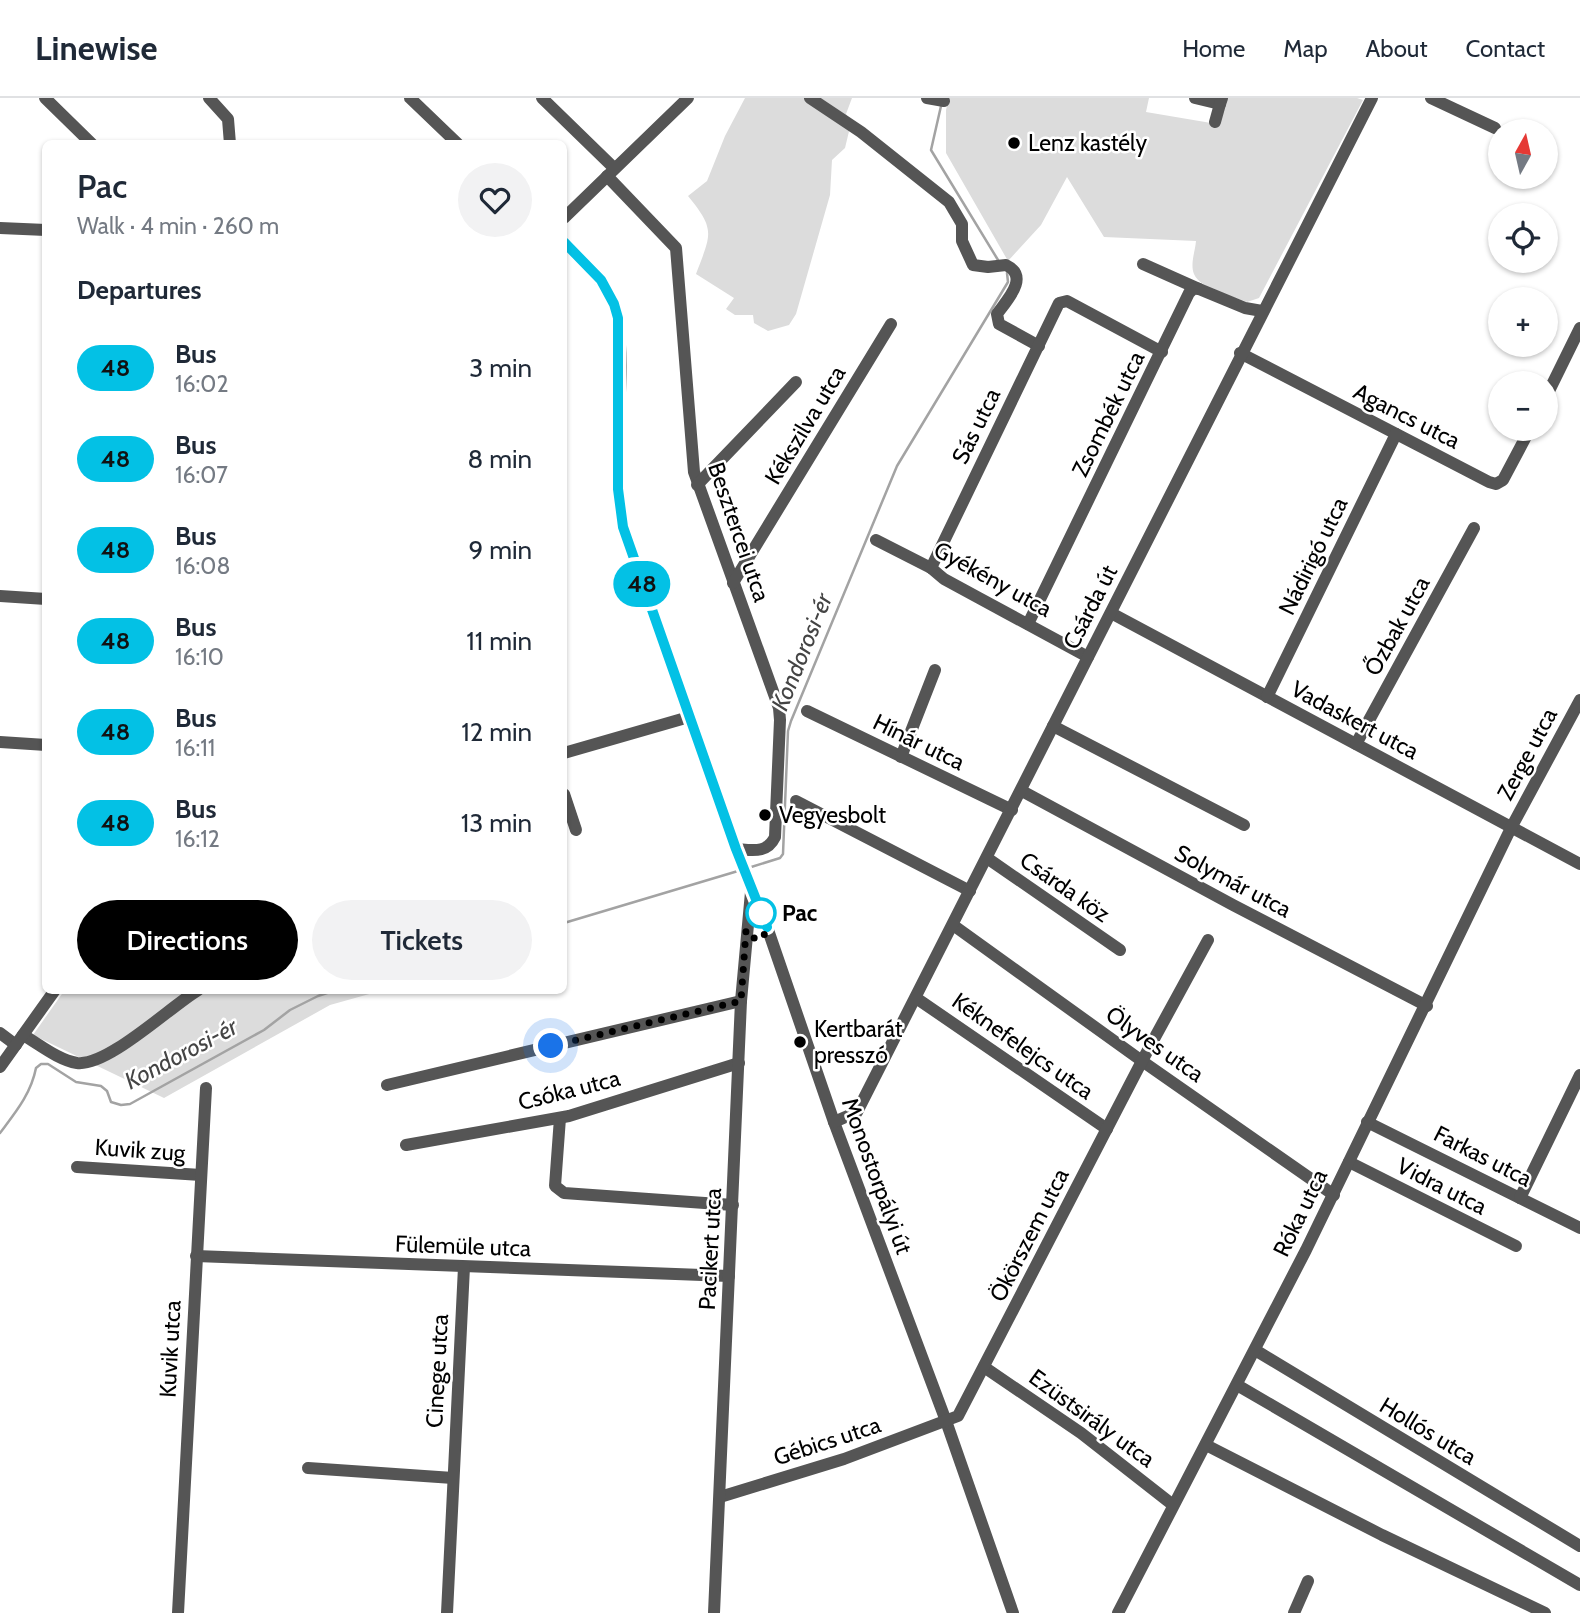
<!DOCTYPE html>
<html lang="en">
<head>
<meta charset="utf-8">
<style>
	:root { --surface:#fff; --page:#f2f2f3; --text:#1f2937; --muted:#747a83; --line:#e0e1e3; --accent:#000 }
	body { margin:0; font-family:Cabin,sans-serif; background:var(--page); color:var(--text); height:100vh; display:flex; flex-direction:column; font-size:26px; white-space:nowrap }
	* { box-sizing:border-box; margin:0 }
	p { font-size:23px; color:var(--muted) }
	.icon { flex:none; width:38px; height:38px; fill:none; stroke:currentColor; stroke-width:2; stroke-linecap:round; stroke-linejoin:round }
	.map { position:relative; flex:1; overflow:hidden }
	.sheet { position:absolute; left:42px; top:42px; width:525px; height:854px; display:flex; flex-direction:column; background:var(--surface); border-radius:10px; box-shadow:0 2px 5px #0004 }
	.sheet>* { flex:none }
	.badge { padding:0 14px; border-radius:23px; font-size:24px; line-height:46px }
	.needle { width:46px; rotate:8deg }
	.tools { position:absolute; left:1488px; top:21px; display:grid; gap:14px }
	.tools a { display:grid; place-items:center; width:70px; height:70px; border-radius:50%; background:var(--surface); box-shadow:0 2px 5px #0004; font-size:35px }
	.you { position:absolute; width:35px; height:35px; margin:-18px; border:5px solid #fff; border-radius:50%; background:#1a73e8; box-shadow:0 0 0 10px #1a73e833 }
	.map>.badge { position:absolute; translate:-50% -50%; box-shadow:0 0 0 4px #fff }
	h2 { padding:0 35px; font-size:26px; line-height:63px }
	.round { display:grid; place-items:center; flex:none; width:74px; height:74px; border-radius:37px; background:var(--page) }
	.summary { display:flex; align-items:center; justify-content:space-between; height:119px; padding:0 35px }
	h1 { font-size:33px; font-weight:600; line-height:52px }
	.button { display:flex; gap:14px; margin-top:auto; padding:14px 35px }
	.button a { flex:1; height:80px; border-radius:42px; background:var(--accent); color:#fff; font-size:28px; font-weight:600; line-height:80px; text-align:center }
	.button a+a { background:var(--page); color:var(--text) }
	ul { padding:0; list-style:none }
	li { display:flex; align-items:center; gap:21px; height:91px; padding:0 35px }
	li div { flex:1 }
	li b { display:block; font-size:26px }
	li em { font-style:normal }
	li .badge { min-width:77px; font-weight:700; text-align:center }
	header { display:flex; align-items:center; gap:42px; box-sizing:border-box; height:98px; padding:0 35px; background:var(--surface); border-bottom:2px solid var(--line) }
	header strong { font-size:33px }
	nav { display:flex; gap:38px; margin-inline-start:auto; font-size:24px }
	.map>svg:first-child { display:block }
</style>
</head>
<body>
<header>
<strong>Linewise</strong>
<nav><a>Home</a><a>Map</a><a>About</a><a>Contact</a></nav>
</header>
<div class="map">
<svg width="1580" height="1515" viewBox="0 0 1580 1515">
	<rect width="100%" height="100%" fill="#fff"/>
	<g fill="#dcdcdc">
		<path d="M 745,0 L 852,0 L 846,16 L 851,25 L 845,50 L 832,62 L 830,97 L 796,216 L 789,227 L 768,233 L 754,225 L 753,217 L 735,217 L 726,211 L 734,200 L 696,176 C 711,136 716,132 688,98 L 707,83 L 725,38 Z"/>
		<path d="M 949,0 L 1149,0 L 1146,14 L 1217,26 L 1225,0 L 1357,0 L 1363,2 L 1259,200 L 1247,204 C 1233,198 1201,192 1194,176 C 1190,166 1195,154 1196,143 L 1104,139 L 1067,79 L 1041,127 L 1008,163 L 946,55 L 946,12 Z"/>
		<polygon points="64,893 380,893 330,907 164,1000 33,937"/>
	</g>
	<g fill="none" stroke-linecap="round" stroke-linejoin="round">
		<g stroke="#a3a3a3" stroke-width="2.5">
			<polyline points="941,8 931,52 998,162"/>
			<polyline points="748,770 780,760 783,756 788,633 791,623 897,368 1008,184 1007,175"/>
			<polyline points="564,825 738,773"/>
			<path d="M 0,1035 C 15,1015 31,996 36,970 L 41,966 L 48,966 L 76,984 L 101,988 L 107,993 L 111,1004 L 121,1007 L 130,1006 L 264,932 L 290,912 L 318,898 L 336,892"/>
		</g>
		<g stroke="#555" stroke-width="12">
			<polyline points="45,0 92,46"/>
			<polyline points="209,0 228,21 230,46"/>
			<polyline points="410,0 458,46"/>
			<polyline points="542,0 614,70"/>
			<path d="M 810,0 L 861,34 L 949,104 L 962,126 L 962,143 L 973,167 L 988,169 L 1006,167 C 1030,179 1007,202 997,216 L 999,226 L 1039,248"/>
			<polyline points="927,0 944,3"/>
			<polyline points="1195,0 1220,6 1222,0"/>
			<polyline points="1431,0 1495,30"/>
			<polyline points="1215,24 1220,6"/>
			<path d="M 607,78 L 676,150 L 694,374 L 779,610 L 780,622 L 775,739 C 767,756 752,752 736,751"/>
			<polyline points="564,120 688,0"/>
			<polyline points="0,130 46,132"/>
			<path d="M 564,144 C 588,167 609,187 618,221 C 627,297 607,374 629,449 L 736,751 L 767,829 L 834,1024 L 946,1323 L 1013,1515"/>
			<polyline points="1143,166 1199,191"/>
			<polyline points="1240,255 1489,384 1496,386 1503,382 1530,331"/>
			<polyline points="1545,301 1580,230"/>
			<polyline points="697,387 796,284"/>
			<polyline points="876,442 931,470 944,481 979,500 1088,559"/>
			<polyline points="931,470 1059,205 1067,203 1162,254"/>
			<polyline points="733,485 891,226"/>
			<polyline points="0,498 46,501"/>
			<polyline points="1111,515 1580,766"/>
			<polyline points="1028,526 1189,195 1194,190 1199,191 1245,210 1262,213"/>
			<polyline points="1267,599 1396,336"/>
			<polyline points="807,613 1012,712"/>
			<polyline points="1053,628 1244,727"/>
			<polyline points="0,644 46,647"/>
			<polyline points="1356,646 1474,430"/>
			<polyline points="564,655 689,619"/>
			<polyline points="901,659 935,572"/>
			<polyline points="1022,693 1233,807 1427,908"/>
			<polyline points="564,696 576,732"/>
			<polyline points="796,703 970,793"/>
			<polyline points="987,760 1120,852"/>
			<polyline points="953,827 1142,963 1334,1097"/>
			<polyline points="916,900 1107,1031"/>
			<polyline points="0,935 16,947"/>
			<path d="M 23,937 C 39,946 58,962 77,965 C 107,969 170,909 198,892"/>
			<polyline points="0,969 55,892"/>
			<polyline points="387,987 741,903"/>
			<polyline points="560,1020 555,1088 564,1095 733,1107"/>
			<path d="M 834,1024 L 857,1014 C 1030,677 1198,337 1372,0"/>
			<polyline points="1367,1024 1580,1130"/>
			<polyline points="406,1047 569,1018 739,965"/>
			<polyline points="1349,1064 1516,1148"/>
			<polyline points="77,1069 201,1077"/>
			<polyline points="1520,1100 1580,977"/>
			<polyline points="196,1158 729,1178"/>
			<polyline points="1255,1252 1580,1448"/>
			<polyline points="984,1269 1081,1335 1173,1407"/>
			<polyline points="1237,1287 1580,1487"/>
			<polyline points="1206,1347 1382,1437 1545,1515"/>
			<polyline points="308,1370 453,1380"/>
			<polyline points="720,1399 844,1361 958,1318 1142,963 1208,842"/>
			<polyline points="178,1515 206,990"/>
			<polyline points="447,1515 464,1169"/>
			<polyline points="714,1515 741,903 751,794"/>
			<polyline points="1118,1515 1306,1152 1511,730 1580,602"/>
			<polyline points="1294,1515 1308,1483"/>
		</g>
	</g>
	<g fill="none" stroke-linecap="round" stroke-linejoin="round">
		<defs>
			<polyline id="line" points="564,144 601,182 614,206 618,220 618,391 623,429 736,751 767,829"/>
		</defs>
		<use href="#line" stroke="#fff" stroke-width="16"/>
		<use href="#line" stroke="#03c1e5" stroke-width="10"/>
		<polyline stroke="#000" stroke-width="7" stroke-dasharray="0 12.6" points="551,948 741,903 746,833 751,840 763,840 767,829 759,809 761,815"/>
	</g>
	<g fill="#000" stroke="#fff" stroke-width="2.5">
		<circle cx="1014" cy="45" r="7"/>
		<circle cx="765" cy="717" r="7"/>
		<circle cx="800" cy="944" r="7"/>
	</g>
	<circle fill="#fff" stroke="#03c1e5" stroke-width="3.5" cx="761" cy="815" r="14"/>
	<g text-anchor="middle" stroke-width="5" stroke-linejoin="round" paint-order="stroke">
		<g font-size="23" fill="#000" stroke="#fff" text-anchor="start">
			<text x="1028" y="53">Lenz kastély</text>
			<text x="779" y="725">Vegyesbolt</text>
			<text x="814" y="939">Kertbarát<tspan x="814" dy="26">presszó</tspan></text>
		</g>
		<g font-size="23" fill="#000" stroke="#fff">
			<text transform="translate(1108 316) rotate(-64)" y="8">Zsombék utca</text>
			<text transform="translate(1407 318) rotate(27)" y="8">Agancs utca</text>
			<text transform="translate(805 327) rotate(-59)" y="8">Kékszilva utca</text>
			<text transform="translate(976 328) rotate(-64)" y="8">Sás utca</text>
			<text transform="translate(739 434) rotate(71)" y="8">Besztercei utca</text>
			<text transform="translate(1313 458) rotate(-64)" y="8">Nádirigó utca</text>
			<text transform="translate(993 481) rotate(29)" y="8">Gyékény utca</text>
			<text transform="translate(1090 509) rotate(-63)" y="8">Csárda út</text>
			<text transform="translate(1397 528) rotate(-61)" y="8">Őzbak utca</text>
			<text transform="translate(1355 622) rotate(28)" y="8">Vadaskert utca</text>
			<text transform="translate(919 644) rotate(26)" y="8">Hínár utca</text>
			<text transform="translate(1527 656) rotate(-62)" y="8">Zerge utca</text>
			<text transform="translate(1233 783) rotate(28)" y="8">Solymár utca</text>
			<text transform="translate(1065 789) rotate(35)" y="8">Csárda köz</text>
			<text transform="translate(1155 946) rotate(35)" y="8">Ölyves utca</text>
			<text transform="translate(1023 948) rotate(35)" y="8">Kéknefelejcs utca</text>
			<text transform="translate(569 992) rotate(-14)" y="8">Csóka utca</text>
			<text transform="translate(140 1052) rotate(4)" y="8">Kuvik zug</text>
			<text transform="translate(1483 1058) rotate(27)" y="8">Farkas utca</text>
			<text transform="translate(877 1078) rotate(70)" y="8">Monostorpályi út</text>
			<text transform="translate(1442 1088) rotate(27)" y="8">Vidra utca</text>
			<text transform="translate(1300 1115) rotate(-64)" y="8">Róka utca</text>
			<text transform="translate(1029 1137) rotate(-63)" y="8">Ökörszem utca</text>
			<text transform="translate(463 1148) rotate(2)" y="8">Fülemüle utca</text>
			<text transform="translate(710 1151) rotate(-87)" y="8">Pacikert utca</text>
			<text transform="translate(170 1251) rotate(-87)" y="8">Kuvik utca</text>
			<text transform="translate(437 1273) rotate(-87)" y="8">Cinege utca</text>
			<text transform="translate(1092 1320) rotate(36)" y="8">Ezüstsirály utca</text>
			<text transform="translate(1428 1333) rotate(31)" y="8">Hollós utca</text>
			<text transform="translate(827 1343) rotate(-18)" y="8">Gébics utca</text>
		</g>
		<g font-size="23" font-weight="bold" fill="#000" stroke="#fff" text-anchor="start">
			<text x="782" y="823">Pac</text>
		</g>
		<g font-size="24" font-style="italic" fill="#444" stroke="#fff">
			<text transform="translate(802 554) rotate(-68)" y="8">Kondorosi-ér</text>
			<text transform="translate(181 956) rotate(-28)" y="8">Kondorosi-ér</text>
		</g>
	</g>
</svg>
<div class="tools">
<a><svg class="needle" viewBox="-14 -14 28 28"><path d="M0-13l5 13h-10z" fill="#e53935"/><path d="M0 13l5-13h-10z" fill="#747a83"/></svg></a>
<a><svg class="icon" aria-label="locate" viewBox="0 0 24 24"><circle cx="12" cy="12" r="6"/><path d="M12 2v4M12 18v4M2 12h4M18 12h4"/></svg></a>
<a>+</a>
<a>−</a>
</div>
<div class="you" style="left:551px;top:948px"></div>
<b class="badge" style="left:642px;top:486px;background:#03c1e5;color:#111">48</b>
<section class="sheet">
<div class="summary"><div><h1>Pac</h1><p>Walk · 4 min · 260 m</p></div><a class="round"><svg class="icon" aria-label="heart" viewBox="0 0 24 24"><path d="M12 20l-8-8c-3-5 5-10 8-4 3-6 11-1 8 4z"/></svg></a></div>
<h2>Departures</h2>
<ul>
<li><span class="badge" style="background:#03c1e5;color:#111">48</span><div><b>Bus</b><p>16:02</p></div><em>3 min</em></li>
<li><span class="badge" style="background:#03c1e5;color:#111">48</span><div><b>Bus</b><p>16:07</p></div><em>8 min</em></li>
<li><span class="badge" style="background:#03c1e5;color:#111">48</span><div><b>Bus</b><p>16:08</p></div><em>9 min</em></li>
<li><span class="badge" style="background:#03c1e5;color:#111">48</span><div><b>Bus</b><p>16:10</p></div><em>11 min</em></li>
<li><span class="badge" style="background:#03c1e5;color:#111">48</span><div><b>Bus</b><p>16:11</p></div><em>12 min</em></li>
<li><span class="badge" style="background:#03c1e5;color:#111">48</span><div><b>Bus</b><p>16:12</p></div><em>13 min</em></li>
</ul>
<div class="button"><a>Directions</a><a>Tickets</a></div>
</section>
</div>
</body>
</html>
